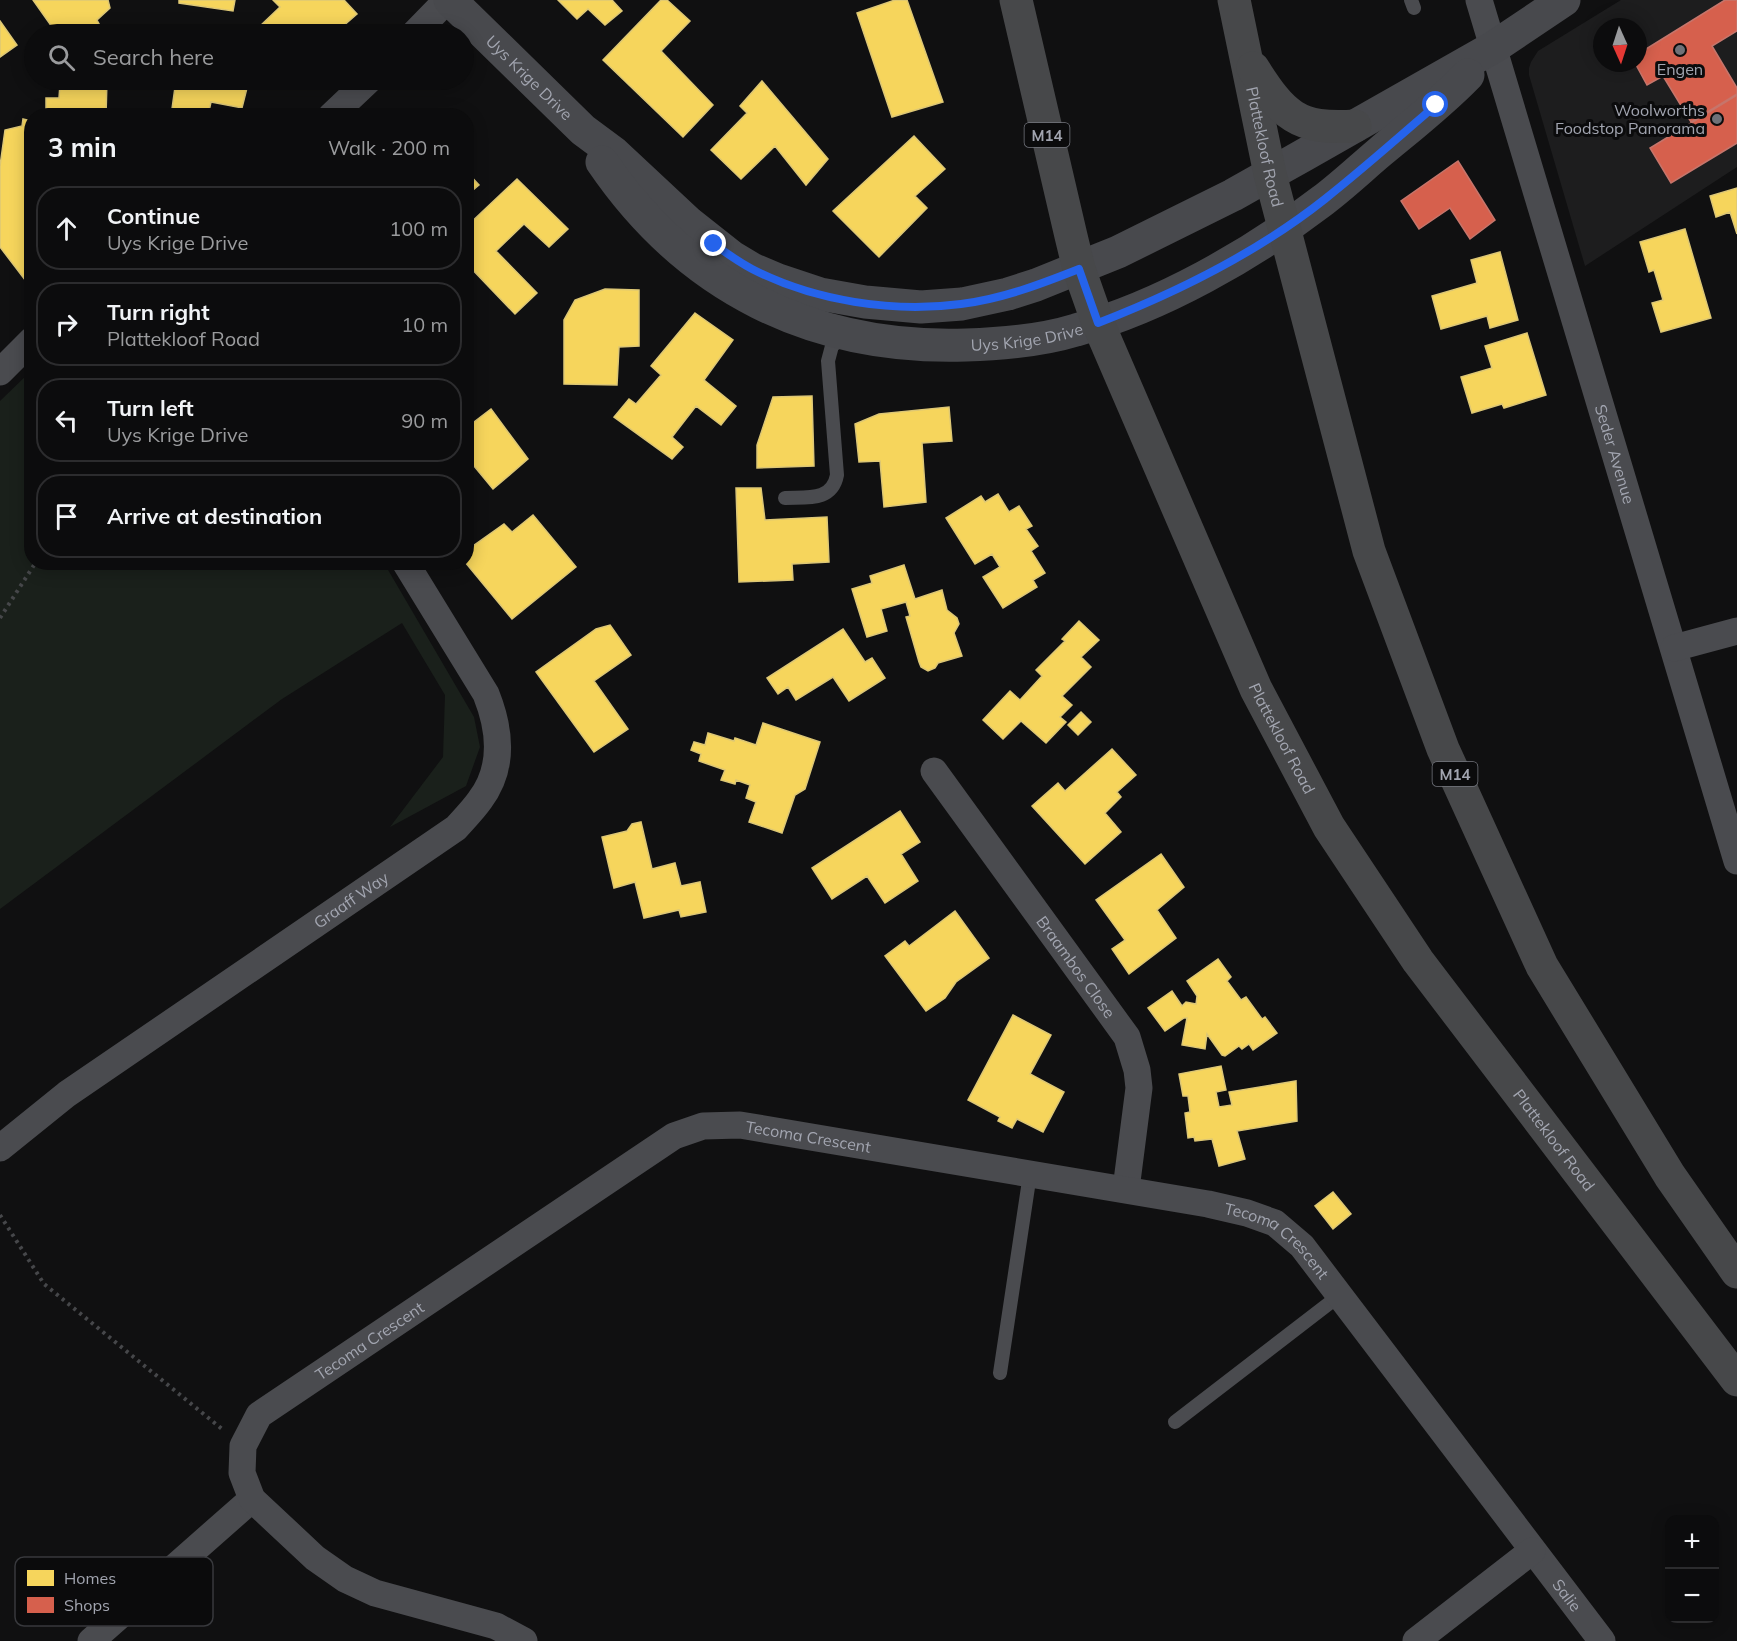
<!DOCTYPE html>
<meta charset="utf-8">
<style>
body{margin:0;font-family:Mulish,sans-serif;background:#151516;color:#f1f3f6}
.controls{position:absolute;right:18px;bottom:18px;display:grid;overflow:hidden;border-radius:12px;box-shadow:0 3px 15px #0003}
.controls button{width:54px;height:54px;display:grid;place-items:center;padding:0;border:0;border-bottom:2px solid #2c2c2e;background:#0c0c0d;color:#f1f3f6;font:30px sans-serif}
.compass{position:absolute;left:1593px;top:18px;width:54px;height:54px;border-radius:50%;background:#0c0c0d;box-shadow:0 3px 15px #0003;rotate:177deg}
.stop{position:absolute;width:18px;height:18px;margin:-14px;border:4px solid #2563eb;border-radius:50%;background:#fff}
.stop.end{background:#2563eb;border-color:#fff;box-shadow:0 2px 6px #0008}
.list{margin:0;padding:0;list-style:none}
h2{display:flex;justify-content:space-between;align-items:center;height:78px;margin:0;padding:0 24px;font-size:26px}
h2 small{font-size:20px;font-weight:400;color:#9a9b9d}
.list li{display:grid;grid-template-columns:39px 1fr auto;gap:18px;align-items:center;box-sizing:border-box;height:84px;margin:0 12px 12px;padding:0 12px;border:2px solid #2c2c2e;border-radius:24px}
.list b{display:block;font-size:22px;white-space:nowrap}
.list p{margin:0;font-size:20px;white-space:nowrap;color:#9a9b9d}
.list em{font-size:20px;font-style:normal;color:#9a9b9d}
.icon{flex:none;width:33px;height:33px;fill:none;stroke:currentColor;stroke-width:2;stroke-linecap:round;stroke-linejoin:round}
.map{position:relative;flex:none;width:1737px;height:1641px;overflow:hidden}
.search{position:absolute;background:#0c0c0d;box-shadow:0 3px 15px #0003;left:24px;top:24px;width:450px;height:66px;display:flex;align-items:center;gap:15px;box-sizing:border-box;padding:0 21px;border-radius:33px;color:#9a9b9d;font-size:22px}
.panel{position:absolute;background:#0c0c0d;box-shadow:0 3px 15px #0003;left:24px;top:108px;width:450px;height:462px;border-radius:24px}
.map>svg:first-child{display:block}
.built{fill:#1d1d1e;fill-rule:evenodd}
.green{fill:#1a201b}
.homes{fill:#f6d55c;stroke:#ddc775;stroke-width:1.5}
.shops{fill:#d6604d;stroke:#c6756b;stroke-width:1.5}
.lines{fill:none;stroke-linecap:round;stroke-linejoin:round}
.path{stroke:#46474a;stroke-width:4;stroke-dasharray:3 4.5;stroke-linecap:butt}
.lane{stroke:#4a4b4f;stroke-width:14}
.street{stroke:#4a4b4f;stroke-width:27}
.secondary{stroke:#48494d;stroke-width:33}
.primary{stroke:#47484a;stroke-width:33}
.route{stroke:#2563eb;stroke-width:8}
.poi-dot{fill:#6f7178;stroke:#0b0b0c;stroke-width:2}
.labels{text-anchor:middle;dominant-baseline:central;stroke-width:6;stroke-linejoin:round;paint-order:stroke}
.shield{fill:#0b0b0c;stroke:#75777f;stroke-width:1.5}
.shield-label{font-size:15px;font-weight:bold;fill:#a2a5b0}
.poi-label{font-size:16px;fill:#a2a5b0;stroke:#0b0b0c}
.street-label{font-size:16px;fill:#a2a5b0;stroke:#0b0b0c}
.key{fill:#0b0b0c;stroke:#38393d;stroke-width:1.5}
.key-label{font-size:16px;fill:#a2a5b0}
</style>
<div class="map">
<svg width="1737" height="1641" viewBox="0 0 1737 1641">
<rect width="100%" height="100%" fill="#101011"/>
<path class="built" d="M1621 0H1737V167L1585 266 1529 75V68L1531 62 1538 51ZM1602 27H1638V63H1602Z"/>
<path class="green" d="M31 371 32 562 384 563 474 717 480 747 466 786 390 827 443 757 445 695 402 623 282 699 0 909V401Z"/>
<path class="homes" d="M33 0H108L110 8 97 20 104 33 57 34Z
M179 0H235L233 11 179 3Z
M273 0H344L357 14 334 34H307L304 32 301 34H266L259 27 280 7Z
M558 0H612L622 11 605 25 588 9 577 19Z
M661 0H667L690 21 661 51 713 105 683 137 603 60Z
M895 0H907L943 102 892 117 857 13Z
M0 21 17 45 0 57Z
M183 25 211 29 210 34H182Z
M70 80H107L106 116H46V98H59L60 84H70Z
M176 80H249L242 108 211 102 208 116H171Z
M762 81 828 159 806 185 775 146 741 179 711 150 747 113 740 106Z
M23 119 32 121V224L25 234 32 266V289L0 247V166L5 130 22 126Z
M914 136 945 169 915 196 927 208 879 257 833 211Z
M466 171 479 185 466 196Z
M517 179 568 229 549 247 524 224 496 251 537 293 515 314 466 263V227Z
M1737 188V234L1730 212 1716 217 1710 196Z
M1685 229 1711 318 1661 332 1652 303 1663 300 1654 270 1649 272 1640 242Z
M1500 252 1518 320 1490 328 1487 316 1441 329 1432 296 1477 283 1471 260Z
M605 289 639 290V346L619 347 617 385 564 384V320L575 300Z
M695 313 733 340 704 380 736 406 721 425 696 406 672 437 683 447 672 459 614 417 629 399 636 404 661 375 651 366Z
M1527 333 1546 395 1504 408 1502 404 1472 413 1461 377 1492 368 1485 346Z
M812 396 814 466 757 468V445L773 397Z
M949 407 952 441 922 443 926 502 884 507 880 461 859 462 855 424 879 414Z
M491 409 528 459 493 489 474 466 466 467V428Z
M736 488H761L765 520 827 517 829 562 792 564 793 580 739 582Z
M998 494 1009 512 1019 506 1032 526 1026 529 1038 546 1031 551 1045 573 1033 580 1037 587 1003 608 983 577 1000 567 992 554 975 564 946 518 981 496 985 502Z
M533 515 576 567 512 619 465 562H466V551L504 524 512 532Z
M904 565 915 599 942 590 947 610 957 618 959 624 954 633 962 656 938 663 935 668 928 671 921 667 919 662 906 617 910 616 906 602 881 609 887 631 867 637 852 589 872 583 870 576Z
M1079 621 1099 640 1081 657 1091 667 1062 696 1072 705 1060 717 1066 722 1046 743 1021 721 1003 739 983 720 1010 691 1020 700 1042 676 1036 670 1065 641 1062 639Z
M610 625 631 655 594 681 628 729 594 752 536 672 596 629Z
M843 629 865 662 872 658 885 678 849 701 833 677 796 700 788 687 778 694 767 678Z
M1081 712 1091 722 1078 735 1068 725Z
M763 723 820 742 805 789 795 795 782 833 749 822 756 802 746 798 750 785 736 780 735 784 721 780 725 770 699 761 701 754 691 750 694 742 705 745 708 733 734 741 735 738 756 745Z
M1112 749 1136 775 1117 792 1121 797 1105 813 1121 832 1085 864 1032 806 1058 783 1065 791Z
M900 811 920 842 901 854 918 881 885 903 867 876 832 899 812 868Z
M641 822 652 869 675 863 681 886 700 882 706 912 681 917 679 910 644 918 635 882 614 888 602 837 627 831 632 824Z
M1161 854 1184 887 1157 910 1176 938 1129 974 1112 949 1125 940 1096 900Z
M955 911 989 958 956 982 945 998 926 1011 885 956 905 941 909 946Z
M1218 959 1231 977 1227 981 1241 1000 1246 997 1262 1019 1265 1017 1277 1033 1253 1050 1249 1044 1242 1049 1239 1046 1225 1056 1222 1055 1207 1034 1205 1049 1182 1045 1187 1018H1184L1165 1031 1148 1008 1172 991 1182 1006 1186 1002 1196 1004 1197 996 1187 981Z
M1013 1015 1051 1035 1030 1074 1064 1092 1043 1132 1017 1119 1012 1128 998 1121 1000 1117 968 1100Z
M1221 1066 1226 1090 1216 1092 1219 1107 1232 1105 1229 1092 1296 1081 1297 1121 1237 1131 1245 1159 1219 1166 1212 1139 1195 1141 1194 1137 1188 1138 1185 1113 1190 1112 1188 1096H1183L1179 1074Z
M1333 1192 1351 1214 1333 1229 1315 1206Z"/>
<path class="shops" d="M1725 0H1737V31L1712 46 1737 88V94L1691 122 1663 76 1647 85 1635 63H1638V54Z
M1737 95V143L1671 183 1650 148Z
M1458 161 1495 220 1470 239 1450 208 1419 229 1401 201Z"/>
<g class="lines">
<path class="path" d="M0 618 36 562
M0 1215 44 1284 222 1429"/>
<path class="lane" d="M1411 0 1414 8
M785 498C806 497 832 502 837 475L828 361 832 346 846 335
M1000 1373 1030 1174
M1175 1422 1340 1295"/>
<g class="street">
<path id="s1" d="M1479 0 1737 861"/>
<path d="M414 34 447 0"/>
<path d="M331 116 369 80"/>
<path d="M0 372 32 340"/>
<path d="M1674 648 1737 631"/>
<path id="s2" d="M934 771 1127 1037 1137 1070 1139 1088 1126 1189"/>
<path id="s3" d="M0 1148 67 1094 456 828C464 819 473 810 480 800 505 767 500 729 486 694L405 562"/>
<path d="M91 1641 252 1499"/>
<path id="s4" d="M524 1641 496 1626 375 1593 345 1579 315 1558 252 1499 242 1473 243 1446 259 1415 674 1136 703 1126 740 1125 1208 1204 1247 1213 1275 1223 1302 1246 1602 1641"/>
<path d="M1416 1641 1532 1551"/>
</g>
<g class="secondary">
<path id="s5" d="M450 0 583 130 614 153 689 223 732 257 752 269 778 280 820 294 865 302 921 307 962 304 1008 294 1036 285 1118 252 1233 195 1304 155 1494 47 1564 0"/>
<path id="s6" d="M602 162C688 288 813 350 966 345 1003 344 1040 341 1076 330 1162 306 1251 255 1322 201 1342 186 1361 168 1380 152 1410 127 1441 103 1468 75"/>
</g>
<g class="primary">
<path id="s7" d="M1016 0 1071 236 1079 269 1098 323 1256 689 1329 827 1418 961 1737 1380"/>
<path id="s8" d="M1234 0 1270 174 1369 551 1443 749 1542 966 1670 1176 1737 1272"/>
<path d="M1253 68C1283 115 1297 130 1355 126"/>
</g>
</g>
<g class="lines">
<path class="route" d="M714 244C726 253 739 262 752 269 814 301 893 313 961 304 1002 299 1041 284 1079 269L1098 323C1178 292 1257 253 1325 199 1363 169 1399 137 1436 105"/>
</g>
<g class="poi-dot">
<circle cx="1680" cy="50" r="6"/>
<circle cx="1717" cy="119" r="6"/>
</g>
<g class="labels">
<g class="shield">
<rect x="1024.5" y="123" width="45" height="24" rx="4.5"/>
<rect x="1432.5" y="762" width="45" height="24" rx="4.5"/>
</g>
<g class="shield-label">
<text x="1047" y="135">M14</text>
<text x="1455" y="774">M14</text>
</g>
<g class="poi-label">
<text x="1680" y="69">Engen</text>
<text x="1705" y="110" text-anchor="end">Woolworths<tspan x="1705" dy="18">Foodstop Panorama</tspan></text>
</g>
<g class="street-label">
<text stroke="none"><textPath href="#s5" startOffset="111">Uys Krige Drive</textPath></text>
<text stroke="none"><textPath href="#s8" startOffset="150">Plattekloof Road</textPath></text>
<text stroke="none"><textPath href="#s6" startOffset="488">Uys Krige Drive</textPath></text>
<text stroke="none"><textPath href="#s1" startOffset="474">Seder Avenue</textPath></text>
<text stroke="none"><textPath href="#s7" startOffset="788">Plattekloof Road</textPath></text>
<text stroke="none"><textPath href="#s3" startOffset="430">Graaff Way</textPath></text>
<text stroke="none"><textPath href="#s2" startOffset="242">Braambos Close</textPath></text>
<text stroke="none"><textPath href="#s4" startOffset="1040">Tecoma Crescent</textPath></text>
<text stroke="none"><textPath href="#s7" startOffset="1274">Plattekloof Road</textPath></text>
<text stroke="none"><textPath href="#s4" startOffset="1526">Tecoma Crescent</textPath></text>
<text stroke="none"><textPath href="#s4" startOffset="536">Tecoma Crescent</textPath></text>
<text stroke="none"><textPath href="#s4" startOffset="1989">Salie</textPath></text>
</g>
</g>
<rect x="15" y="1557" width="198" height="69" rx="9" class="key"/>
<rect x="27" y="1570" width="27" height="16" fill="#f6d55c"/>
<rect x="27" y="1597" width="27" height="16" fill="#d6604d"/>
<g class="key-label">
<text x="64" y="1584">Homes</text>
<text x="64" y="1611">Shops</text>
</g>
</svg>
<div class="controls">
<button>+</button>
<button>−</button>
</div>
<svg class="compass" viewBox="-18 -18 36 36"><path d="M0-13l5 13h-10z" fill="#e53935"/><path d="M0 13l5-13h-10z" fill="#9a9b9d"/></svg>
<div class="stop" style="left:1436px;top:105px"></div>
<div class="stop end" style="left:714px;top:244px"></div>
<div class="search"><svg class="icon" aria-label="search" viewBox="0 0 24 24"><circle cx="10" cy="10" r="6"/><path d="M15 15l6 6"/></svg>Search here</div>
<section class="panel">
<h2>3 min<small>Walk · 200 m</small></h2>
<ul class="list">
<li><svg class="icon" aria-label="ahead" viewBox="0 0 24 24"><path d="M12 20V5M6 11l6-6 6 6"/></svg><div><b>Continue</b><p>Uys Krige Drive</p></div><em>100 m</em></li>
<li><svg class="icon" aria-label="right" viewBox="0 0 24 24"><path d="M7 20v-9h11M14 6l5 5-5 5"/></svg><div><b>Turn right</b><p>Plattekloof Road</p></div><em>10 m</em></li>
<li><svg class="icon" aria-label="left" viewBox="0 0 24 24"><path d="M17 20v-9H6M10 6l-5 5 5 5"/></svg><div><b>Turn left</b><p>Uys Krige Drive</p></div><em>90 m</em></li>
<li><svg class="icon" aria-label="arrive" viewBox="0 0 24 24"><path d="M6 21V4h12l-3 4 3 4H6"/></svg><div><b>Arrive at destination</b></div></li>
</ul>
</section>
</div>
